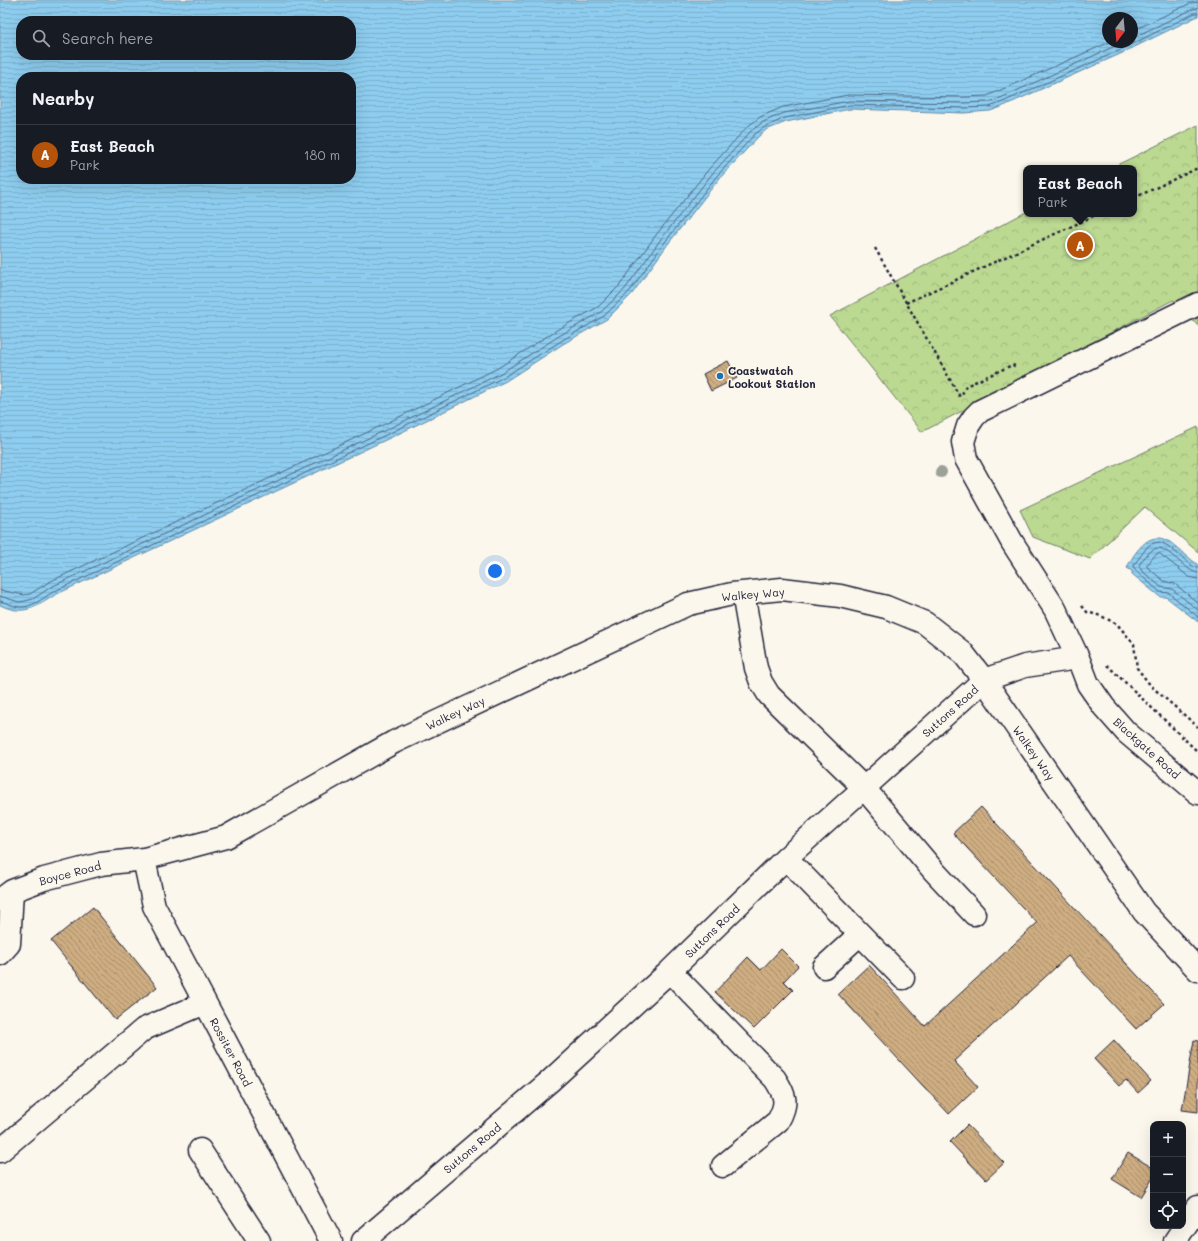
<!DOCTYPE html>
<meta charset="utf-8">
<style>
body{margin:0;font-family:Mali,sans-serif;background:#20242c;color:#f1f3f6}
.controls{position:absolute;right:12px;bottom:12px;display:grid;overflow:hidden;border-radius:8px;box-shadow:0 4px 16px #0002}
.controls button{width:36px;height:36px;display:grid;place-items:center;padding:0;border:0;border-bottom:1px solid #363941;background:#171b24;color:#f1f3f6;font:20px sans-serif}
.compass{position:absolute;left:1102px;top:12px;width:36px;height:36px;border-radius:50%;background:#171b24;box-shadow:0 4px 16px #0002;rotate:196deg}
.you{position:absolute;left:495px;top:571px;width:14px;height:14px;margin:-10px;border:3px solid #fff;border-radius:50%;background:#1a73e8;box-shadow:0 0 0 6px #1a73e833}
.badge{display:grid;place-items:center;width:26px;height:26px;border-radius:50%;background:#b45309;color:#fff;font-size:13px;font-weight:700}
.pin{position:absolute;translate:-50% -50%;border:2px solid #fff;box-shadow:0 1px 4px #0006}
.popup{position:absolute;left:1023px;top:165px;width:114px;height:52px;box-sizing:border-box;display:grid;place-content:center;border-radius:8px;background:#171b24;filter:drop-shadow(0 1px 3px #0005);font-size:13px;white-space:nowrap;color:#9ea1a6}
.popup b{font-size:15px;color:#f1f3f6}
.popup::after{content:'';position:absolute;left:50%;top:100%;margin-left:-8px;border:8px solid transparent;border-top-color:#171b24}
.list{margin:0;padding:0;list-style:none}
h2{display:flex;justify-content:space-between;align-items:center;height:52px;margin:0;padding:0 16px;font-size:17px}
h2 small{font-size:13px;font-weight:400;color:#9ea1a6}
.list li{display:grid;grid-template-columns:26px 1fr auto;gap:12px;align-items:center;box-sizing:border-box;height:60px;padding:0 16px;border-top:1px solid #363941}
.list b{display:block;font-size:15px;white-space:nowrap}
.list p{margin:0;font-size:13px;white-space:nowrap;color:#9ea1a6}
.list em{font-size:13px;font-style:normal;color:#9ea1a6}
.icon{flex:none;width:22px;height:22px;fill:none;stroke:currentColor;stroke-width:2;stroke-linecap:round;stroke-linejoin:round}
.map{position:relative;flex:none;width:1198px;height:1241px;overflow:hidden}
.search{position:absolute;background:#171b24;box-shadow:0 4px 16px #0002;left:16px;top:16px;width:340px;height:44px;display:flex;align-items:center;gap:10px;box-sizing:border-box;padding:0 14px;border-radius:16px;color:#9ea1a6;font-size:15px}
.panel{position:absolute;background:#171b24;box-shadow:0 4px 16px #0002;left:16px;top:72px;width:340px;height:112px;border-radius:16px}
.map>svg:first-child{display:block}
.forest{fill:url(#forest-crowns);stroke:#6e7e66}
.water{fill:url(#water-rules);stroke:#6389a7;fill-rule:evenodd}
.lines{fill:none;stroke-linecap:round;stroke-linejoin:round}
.shore{stroke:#4d6683;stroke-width:1}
.building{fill:url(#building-back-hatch);stroke:#22223b}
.minor-casing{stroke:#22223b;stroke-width:25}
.path{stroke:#22223b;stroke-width:2.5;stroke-dasharray:3 3;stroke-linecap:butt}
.minor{stroke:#fbf7ec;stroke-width:22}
.tree{fill:#9da099}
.poi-dot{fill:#1f6fb2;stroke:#fbf7ec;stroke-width:1.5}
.labels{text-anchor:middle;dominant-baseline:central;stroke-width:3.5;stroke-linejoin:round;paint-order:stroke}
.poi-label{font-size:11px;font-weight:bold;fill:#22223b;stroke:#fbf7ec;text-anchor:start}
.street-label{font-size:11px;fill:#22223b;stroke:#fbf7ec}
</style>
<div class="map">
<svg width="1198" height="1241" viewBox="0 0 1198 1241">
<defs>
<pattern id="forest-crowns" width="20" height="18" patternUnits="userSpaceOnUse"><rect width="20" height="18" fill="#bbd991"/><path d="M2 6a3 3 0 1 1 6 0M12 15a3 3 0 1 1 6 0" fill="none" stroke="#a0ba7e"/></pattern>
<pattern id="water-rules" width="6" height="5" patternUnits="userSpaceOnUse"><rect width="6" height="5" fill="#8ecdef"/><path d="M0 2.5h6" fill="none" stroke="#7ab0ce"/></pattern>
<pattern id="building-back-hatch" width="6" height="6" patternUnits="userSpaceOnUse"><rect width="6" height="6" fill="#cead81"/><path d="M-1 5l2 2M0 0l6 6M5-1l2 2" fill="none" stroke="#a78c6b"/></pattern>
</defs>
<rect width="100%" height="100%" fill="#fbf7ec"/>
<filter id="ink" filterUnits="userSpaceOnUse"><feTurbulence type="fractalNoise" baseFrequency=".025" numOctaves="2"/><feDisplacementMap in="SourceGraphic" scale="8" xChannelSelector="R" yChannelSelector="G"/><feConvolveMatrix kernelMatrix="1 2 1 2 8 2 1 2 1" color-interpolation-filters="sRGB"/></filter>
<g filter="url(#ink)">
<path class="forest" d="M1198 125V326L1173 300 922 432 830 316 1026 212V214H1134V168H1111Z
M1198 427V552L1145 507 1090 559 1033 537 1020 510Z"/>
<path class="water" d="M0 0H1198V16L1118 55 999 108 990 111 964 113 850 109 786 122 766 130 758 137 719 179 668 244 632 294 607 319 563 344 506 381 394 436 55 595C35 608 23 616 0 605ZM1108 18H1132V42H1108ZM21 21H351V55H21ZM21 77H351V179H21Z
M1161 538 1170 542 1198 565V622L1166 597H1160L1132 574V571L1127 568C1131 558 1140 545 1149 540 1153 538 1157 538 1161 538Z"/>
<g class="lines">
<path class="shore" d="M1132 31 1191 3 1198 2
M1132 38 1193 9 1198 8
M1198 568 1194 567 1168 546 1160 542 1154 543 1148 546 1133 566 1137 572 1160 592 1169 593 1198 617
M1198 573C1192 572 1189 569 1185 566 1163 549 1158 537 1139 565L1141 570 1161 587 1172 589 1198 610
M1198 579 1189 577 1159 553 1155 555 1147 565V567L1164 581 1175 584 1198 603
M0 590 24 595 30 594 49 582 387 423 498 368 555 331 598 307 620 285 656 235 708 170 747 127 760 117 783 107 848 95 964 97 987 96 1110 42
M0 596 19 602 25 601 33 599 51 587 390 428 501 373 559 336 601 312 625 289 661 239 712 174 751 131 763 122 784 113 849 101 964 103 988 102 996 100 1124 42
M0 601C6 602 12 606 19 607 32 608 43 598 53 592L392 432 504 377 561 341 604 316 629 292 665 242 716 177 755 134 765 127 785 118 850 105 964 108 989 107 998 104 1116 52 1195 13H1198"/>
</g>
<path class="building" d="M728 361 737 378 711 391 703 374Z
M981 807 1164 1004 1136 1029 1068 956 954 1061 978 1087 949 1114 838 994 869 965 925 1026 1037 923 953 833Z
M93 907 157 987 115 1020 51 941Z
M781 949 798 966 784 981 793 990 754 1029 715 992 748 957 761 970Z
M1114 1040 1151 1081 1138 1093 1126 1080 1119 1086 1094 1059Z
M1194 1040 1198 1041V1112L1182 1110Z
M967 1125 1004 1163 986 1180 950 1142Z
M1128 1153 1153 1168V1178L1141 1197 1112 1179Z"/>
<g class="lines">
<g class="minor-casing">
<path id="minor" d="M1198 304 980 411 974 417 968 426 963 442 966 459 1012 542 1055 609 1078 658 1088 684 1104 707 1126 732 1198 793
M743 593 756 668 761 682 769 695 864 788 933 870 974 914
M786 858 903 978
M144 859 154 906 331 1241
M0 900 12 891 44 879 101 864 144 859 226 837 394 742 688 604 732 594 782 589 840 596 886 607 925 623 962 652 984 680 1144 912 1198 970
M0 954 9 944 12 891
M824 967 860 934
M670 971 775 1079C786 1096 788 1103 778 1121L723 1166
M200 1150 259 1241
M0 1151 144 1029 205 1003
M363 1241 550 1081 670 971 786 858 984 680 1025 666 1078 658
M1175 1241 1198 1207"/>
</g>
<path class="path" d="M1134 198 1198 168
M875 248 960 397
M906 303 1098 214
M962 394 966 386 1012 365 1015 366
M1082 606 1087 612 1101 616 1117 624 1134 644 1137 668 1151 686 1198 727
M1107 665 1198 752"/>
<use href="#minor" class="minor"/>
</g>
<circle class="tree" cx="941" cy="472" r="6"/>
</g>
<circle class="poi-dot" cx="720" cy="376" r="4"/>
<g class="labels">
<g class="poi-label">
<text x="728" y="370">Coastwatch<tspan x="728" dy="13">Lookout Station</tspan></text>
</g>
<g class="street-label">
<text transform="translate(753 594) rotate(-5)">Walkey Way</text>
<text transform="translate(950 711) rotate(-42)">Suttons Road</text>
<text transform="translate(455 713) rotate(-25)">Walkey Way</text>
<text transform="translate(1147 748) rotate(42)">Blackgate Road</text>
<text transform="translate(1034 753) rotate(55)">Walkey Way</text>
<text transform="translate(70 873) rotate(-15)">Boyce Road</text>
<text transform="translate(712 931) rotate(-44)">Suttons Road</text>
<text transform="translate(231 1052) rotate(62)">Rossiter Road</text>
<text transform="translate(472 1148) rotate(-40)">Suttons Road</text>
</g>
</g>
</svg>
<div class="controls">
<button>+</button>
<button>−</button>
<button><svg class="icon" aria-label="locate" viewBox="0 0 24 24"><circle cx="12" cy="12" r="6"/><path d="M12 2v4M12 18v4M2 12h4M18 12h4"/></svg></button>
</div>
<svg class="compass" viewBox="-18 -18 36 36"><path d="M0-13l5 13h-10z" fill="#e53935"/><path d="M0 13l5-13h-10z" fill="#9ea1a6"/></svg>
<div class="you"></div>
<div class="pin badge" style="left:1080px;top:245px">A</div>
<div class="popup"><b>East Beach</b>Park</div>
<div class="search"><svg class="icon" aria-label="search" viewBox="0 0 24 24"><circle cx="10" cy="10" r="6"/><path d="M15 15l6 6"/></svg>Search here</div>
<section class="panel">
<h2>Nearby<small></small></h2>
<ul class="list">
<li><span class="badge">A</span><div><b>East Beach</b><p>Park</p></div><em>180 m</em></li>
</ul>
</section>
</div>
